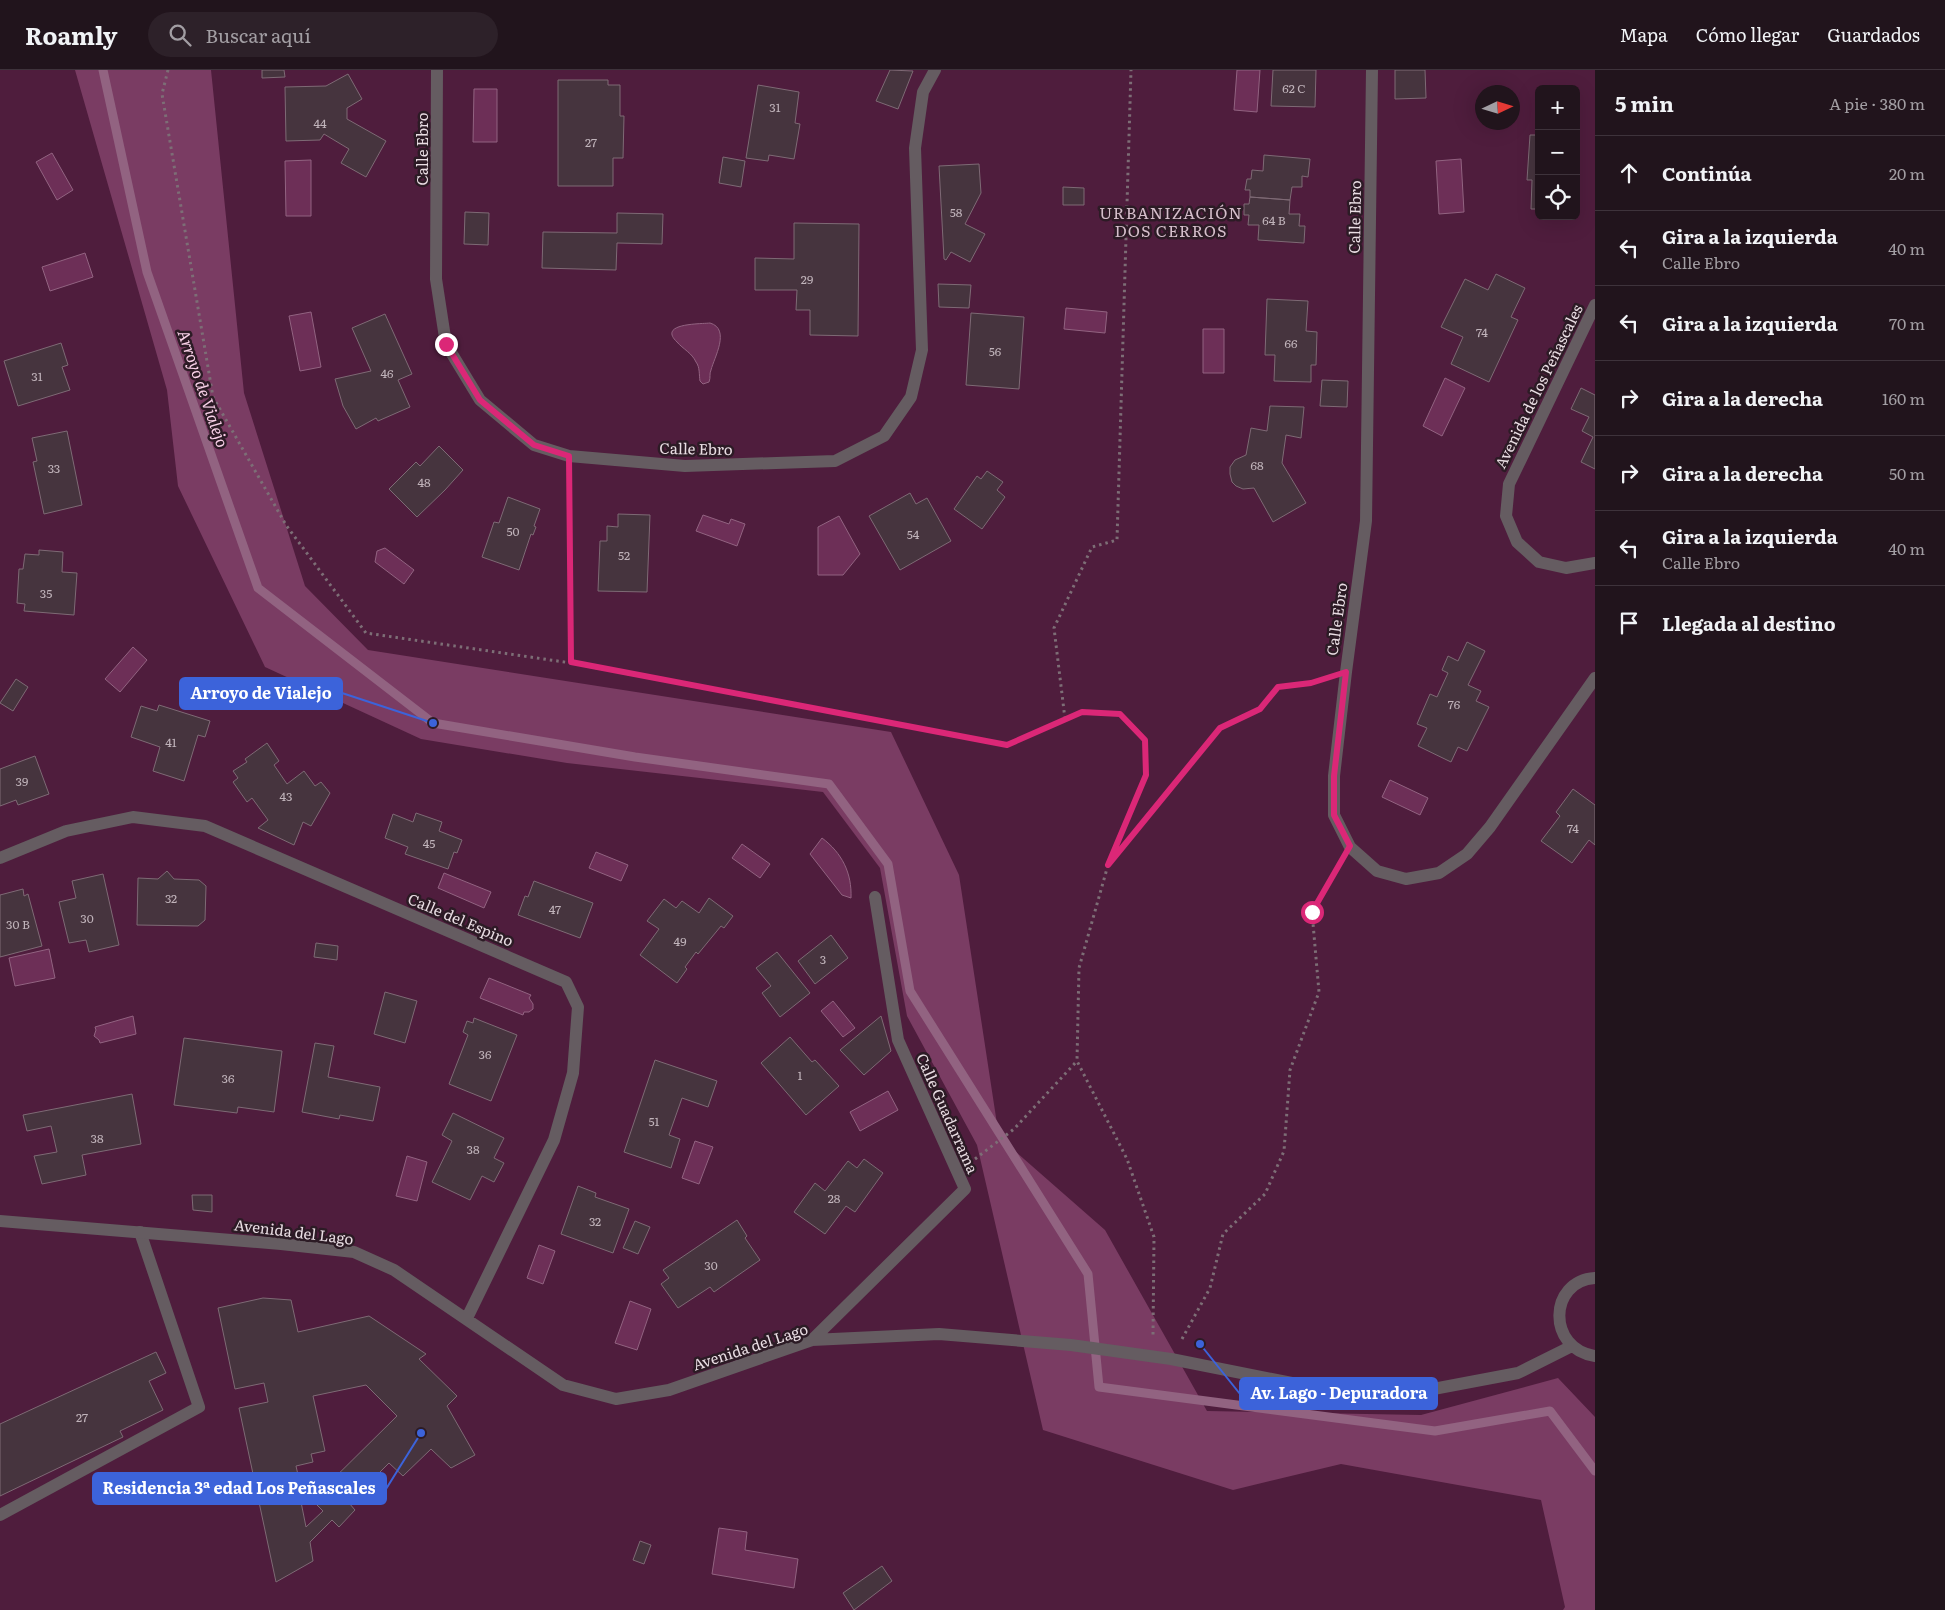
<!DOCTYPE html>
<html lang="es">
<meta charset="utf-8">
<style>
body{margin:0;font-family:Literata,serif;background:#2d2129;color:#f1f3f6}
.controls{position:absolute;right:15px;top:15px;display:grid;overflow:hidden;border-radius:8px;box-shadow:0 5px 20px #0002}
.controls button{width:45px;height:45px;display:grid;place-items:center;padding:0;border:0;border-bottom:1px solid #3e333b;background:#21141c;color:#f1f3f6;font:25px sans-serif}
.compass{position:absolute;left:1475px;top:15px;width:45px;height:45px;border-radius:50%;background:#21141c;box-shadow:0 5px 20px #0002;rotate:86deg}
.stop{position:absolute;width:15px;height:15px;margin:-11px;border:4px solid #db2777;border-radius:50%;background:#fff}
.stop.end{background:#db2777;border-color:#fff;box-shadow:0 1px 5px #0008}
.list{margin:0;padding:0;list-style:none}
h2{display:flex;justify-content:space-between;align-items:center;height:65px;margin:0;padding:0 20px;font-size:21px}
h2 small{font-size:16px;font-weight:400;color:#a29ea3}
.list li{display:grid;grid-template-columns:32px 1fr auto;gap:15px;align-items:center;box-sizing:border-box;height:75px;padding:0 20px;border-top:1px solid #3e333b}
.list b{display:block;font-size:19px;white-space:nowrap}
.list p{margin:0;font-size:16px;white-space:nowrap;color:#a29ea3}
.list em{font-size:16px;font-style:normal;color:#a29ea3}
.icon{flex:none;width:28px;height:28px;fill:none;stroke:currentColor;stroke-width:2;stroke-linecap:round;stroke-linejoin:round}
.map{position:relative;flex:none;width:1595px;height:1540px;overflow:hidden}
header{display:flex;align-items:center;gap:30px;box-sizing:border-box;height:70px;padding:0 25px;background:#21141c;border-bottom:1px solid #3e333b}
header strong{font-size:24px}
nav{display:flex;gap:28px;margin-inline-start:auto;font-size:18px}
.search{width:350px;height:45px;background:#2d2129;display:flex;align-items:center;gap:12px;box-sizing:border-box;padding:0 18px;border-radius:28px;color:#a29ea3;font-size:19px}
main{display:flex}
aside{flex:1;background:#21141c}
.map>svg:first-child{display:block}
.green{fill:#4f1d3d;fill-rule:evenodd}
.forest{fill:#7a3c63}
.water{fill:#6d2f57;stroke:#926381}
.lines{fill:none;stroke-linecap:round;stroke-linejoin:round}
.stream{stroke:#926381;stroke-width:9}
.building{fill:#46343e;stroke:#7e6a75;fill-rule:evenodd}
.path{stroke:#7d6e76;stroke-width:3;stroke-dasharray:2.5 4;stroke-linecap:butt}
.lane{stroke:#655c61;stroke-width:12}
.street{stroke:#655c61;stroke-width:12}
.route{stroke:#db2777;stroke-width:6}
.labels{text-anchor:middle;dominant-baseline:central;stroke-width:5;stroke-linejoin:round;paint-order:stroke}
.number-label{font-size:12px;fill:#c0b3ba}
.street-label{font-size:15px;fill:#e9dde3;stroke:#2c1b25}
.neighbourhood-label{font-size:16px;letter-spacing:1px;fill:#d5becb;stroke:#2c1b25}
.water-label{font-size:16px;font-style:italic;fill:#f9d1e8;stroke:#2c1b25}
.leader{fill:none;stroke:#3c63da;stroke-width:2}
.callout-dot{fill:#3c63da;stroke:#2c1b25;stroke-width:2}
.callout{fill:#3c63da;stroke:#3c63da;stroke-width:2}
.callout-label{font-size:16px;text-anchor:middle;font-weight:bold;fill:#fff}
</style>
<header>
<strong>Roamly</strong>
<div class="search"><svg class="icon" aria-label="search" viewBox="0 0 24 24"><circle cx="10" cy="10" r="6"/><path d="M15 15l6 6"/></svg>Buscar aquí</div>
<nav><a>Mapa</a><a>Cómo llegar</a><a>Guardados</a></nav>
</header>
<main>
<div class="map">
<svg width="1595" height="1540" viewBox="0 0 1595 1540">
<rect width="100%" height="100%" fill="#2c1b25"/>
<path class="green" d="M0 0H1595V1540H0ZM1539 19H1576V146H1539ZM1482 22H1512V52H1482Z"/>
<path class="forest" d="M75 0H211L244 323 305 516 368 580 891 662 959 805 999 1067 1105 1160 1207 1341 1421 1345 1558 1308 1595 1347V1540H1563L1565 1537 1541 1430 1341 1394 1233 1420 1043 1360 977 1075 907 946 880 798 823 722 567 693 421 669 265 597 178 416 167 320Z"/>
<path class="water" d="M1237 0H1260L1257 42 1234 40Z
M474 19H497V72H473Z
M52 83 73 120 57 130 36 92Z
M1461 89 1464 142 1439 144 1436 91Z
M311 90V146H286L285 91Z
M85 183 93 207 50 221 42 197Z
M1066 238 1107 242 1105 263 1064 259Z
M311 242 321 297 300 301 289 246Z
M710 253C731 259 714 288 711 300 709 304 711 307 709 312L703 314 700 311C699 305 700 297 696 292 692 283 683 279 677 272 657 253 701 254 710 253Z
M1203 259H1224V303H1203Z
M1445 308 1465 318 1442 366 1423 356Z
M703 445 729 454 731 449 745 454 737 476 696 461Z
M839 446 860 484 843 505H818V457Z
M385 478 414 500 404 514 375 492 377 481Z
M133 577 147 590 120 622 105 609Z
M1390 710 1428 728 1420 745 1382 727Z
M822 768C842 783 852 803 851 828L842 825 810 784Z
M742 774 770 794 760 808 732 788Z
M596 782 628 795 621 811 589 798Z
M444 803 491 822 484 838 438 818Z
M49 879 55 908 15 916 9 888Z
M489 908 531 925 529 928 533 934V939L529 942H524L523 945 480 928Z
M833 931 855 958 843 967 821 941Z
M133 946 136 964 100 973 99 970 94 966 96 960 95 957Z
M888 1021 898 1040 860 1061 850 1042Z
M695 1071 713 1077 699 1114 682 1108Z
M407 1086 427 1092 417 1131 396 1126Z
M539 1175 555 1181 543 1214 527 1208Z
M630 1231 651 1239 637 1280 615 1273Z
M719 1458 747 1462 745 1480 798 1489 794 1518 712 1504Z"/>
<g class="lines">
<path class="stream" d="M103 0 147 202 258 518 433 653 635 687 829 714 888 794 910 921 1088 1204 1099 1317 1435 1361 1550 1341 1595 1401"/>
</g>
<path class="building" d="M262 0H284L285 7 262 8Z
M890 0 913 1 898 39 876 31Z
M1273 0H1316L1315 37 1271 36Z
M1395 0H1425L1426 28 1395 29Z
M348 4 362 29 347 38V49L386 71 366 107 341 93 349 79 324 64 320 70 286 71 285 17 326 16Z
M558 10H608V15H620V46H624L623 88H613V116H558Z
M758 15 799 22 795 53 800 54 794 89 769 85 768 91 746 88Z
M1530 65H1539V139H1531L1532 110H1527Z
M1264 85 1310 89 1308 107 1302 106V117H1292L1290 130 1250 127V120H1245L1247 109H1251L1252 100 1263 101Z
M723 87 745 91 741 117 719 113Z
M979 94 981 123 965 154 985 164 970 192 951 182 946 190 944 189 939 96Z
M1063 117 1084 118V135H1063Z
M1250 127 1290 130 1289 144H1300L1299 156H1305L1304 173 1258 170 1259 155H1248L1249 145H1244V134H1249Z
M465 142 489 143 488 175 464 174Z
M617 143 663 144 662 174 617 173 616 200 542 198 543 162 617 163Z
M794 153 859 154 858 266 810 265V240H796L797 220H755V188L794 189Z
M1496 204 1525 218 1511 247 1518 250 1489 312 1451 294 1463 267 1441 257 1465 209 1488 220Z
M938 214 971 215 969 238 939 237Z
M1267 229 1308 231 1306 261 1317 262 1316 295H1311V312L1274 311 1275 285H1265Z
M971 243 1024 247 1019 319 966 315Z
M385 244 412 304 398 310 410 337 378 351 376 348 356 359 343 336 335 309 371 301 352 258Z
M61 273 68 295 62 297 70 320 18 336 4 291Z
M1322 310 1348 311 1347 337 1320 336Z
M1581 318 1595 325V399L1581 392 1593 367 1582 361 1589 347 1571 339Z
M1270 336 1304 337 1301 368 1286 365 1282 393 1306 433 1273 452 1254 418 1243 419 1236 416 1232 412 1230 404V397L1235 390 1246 385 1251 358 1267 361Z
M67 361 82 435 44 444 33 392 37 391 32 368Z
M439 376 463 400 445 420 417 447 389 419 416 392 420 396Z
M987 401 1003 412 997 420 1005 427 982 459 954 439 977 406 981 409Z
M910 423 916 434 927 428 951 471 900 500 869 446Z
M508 427 540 439 534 456 536 457 533 465 531 464 519 500 482 487 494 452 499 453Z
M618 444 650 445 647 522 598 521 600 471H607V456L618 457Z
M39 480 63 482 62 502 77 503 74 545 24 541 25 534 17 533 19 499H23L25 484 39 485Z
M1467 572 1485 581 1468 615 1481 621 1476 631 1489 637 1467 681 1458 677 1451 692 1418 676 1427 658 1417 654 1430 624 1437 627 1448 603 1442 600 1448 586 1458 591Z
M16 609 28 617 13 641 0 633Z
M159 635 210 651 205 667 198 665 184 711 153 701 160 677 131 667 141 636 157 641Z
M267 673 279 691 274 695 287 714 304 701 315 716 321 712 330 723 311 756 303 752 294 775 258 758 268 750 252 728 247 732 233 712 238 708 233 701 247 692 245 689Z
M35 686 49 724 18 735 16 730 0 736V699Z
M1573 719 1595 735V775L1589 770 1572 793 1541 771 1560 746 1556 742Z
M416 743 442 752 439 761 462 770 457 783 454 782 448 799 405 784 408 777 385 768 393 744 413 752Z
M167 801 174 809 199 810 206 816 205 850 198 856 137 855 138 808 158 809Z
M103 804 119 875 89 882 86 870 69 873 59 832 76 828 72 811Z
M534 811 593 833 580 868 518 845 525 826 528 827Z
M23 819 24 826 28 824 42 876 0 887V825Z
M709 828 733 846 724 858 721 856 698 884 696 882 685 897 687 899 677 913 640 885 659 859 647 851 664 829 676 838 682 831 699 843Z
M831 865 848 888 815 914 798 891Z
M316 873 338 876 337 890 314 887Z
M777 882 810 923 780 947 762 923 771 916 756 898Z
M385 922 417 931 405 973 374 964Z
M881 946 891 981 864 1005 840 980Z
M474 948 517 965 491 1031 449 1014 468 965 463 962 467 951 473 953Z
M790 967 812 992 815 990 839 1016 806 1045 761 993Z
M184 968 282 981 274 1042 238 1037 237 1043 174 1035Z
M315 973 334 976 328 1007 380 1017 373 1051 340 1045 339 1049 302 1042Z
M655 990 717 1011 708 1037 682 1028 669 1065 680 1069 671 1098 624 1082Z
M132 1024 141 1074 82 1085 86 1105 42 1114 34 1086 57 1082 51 1056 27 1061 23 1045Z
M453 1043 504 1068 494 1088 504 1093 494 1112 482 1106 470 1130 432 1112 452 1071 442 1065Z
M864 1089 883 1103 855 1142 846 1136 825 1164 794 1142 815 1113 825 1121 848 1091 857 1098Z
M578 1116 596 1123 595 1127 629 1139 613 1183 561 1164Z
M192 1125H212V1142L193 1140Z
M737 1150 747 1166 745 1168 760 1190 714 1222 710 1217 678 1238 661 1214 669 1208 663 1200Z
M635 1151 650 1157 638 1184 623 1178Z
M263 1228 291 1230 298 1262 369 1246 426 1284 419 1289 457 1326 447 1336 475 1385 451 1398 431 1379 403 1406 389 1393 349 1433 355 1440 339 1457 332 1450 310 1472 313 1491 276 1512 239 1338 268 1332 264 1313 235 1319 218 1238ZM366 1315 397 1346 312 1430 323 1441 306 1457 299 1422 301 1418 296 1396 313 1392 311 1384 325 1381 313 1326Z
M156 1282 166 1303 149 1311 163 1340 120 1361 123 1367 0 1426V1354Z
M640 1471 651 1475 644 1494 633 1490Z
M882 1496 892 1511 854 1540 843 1523Z"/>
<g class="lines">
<path class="path" d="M168 0 162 24 213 327 286 455 366 563 571 593 1007 675 1082 642 1120 644 1145 670 1146 705 1108 795 1079 898 1077 991 1127 1089 1154 1167 1153 1265
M569 407 571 593
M1065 649 1054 558 1092 477 1117 470 1131 0
M1111 791 1220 658 1261 639 1278 617 1311 613 1324 609
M975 1089 1014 1059 1077 991
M1182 1269 1210 1218 1223 1164 1265 1124 1284 1081 1290 1000 1319 922 1312 842 1339 796"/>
<path class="lane" d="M0 1445 199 1337 140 1162"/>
<path class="street" d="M437 0 436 209 446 274 480 330 534 375 569 386 685 396 835 391 884 366 911 327 922 280 915 78 923 22 935 0
M1372 0 1366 451 1346 602 1334 706V745L1350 777 1377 801 1406 809 1439 803 1467 784 1490 757 1595 608
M1595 235 1509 414 1506 446 1517 472 1539 492 1566 498 1595 493
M0 788 66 761 133 747 205 756 566 912 578 937 573 1003 554 1070 467 1248
M0 1151 281 1174 354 1182 394 1200 563 1315 616 1329 669 1320 812 1270 939 1264 1071 1275 1171 1289 1312 1317 1370 1322 1428 1320 1518 1303 1572 1276
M1595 1208C1548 1211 1547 1279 1595 1286
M812 1270 965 1119 898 970 875 827"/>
</g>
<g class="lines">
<path class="route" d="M446 274 480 330 534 375 569 386 571 592 1007 675 1082 642 1120 644 1145 670 1146 705 1108 795 1220 658 1260 639 1278 617 1311 613 1346 602 1334 706V745L1350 776 1312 842"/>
</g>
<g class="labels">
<g class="number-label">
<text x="1294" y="18">62 C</text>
<text x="775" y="37">31</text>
<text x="320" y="53">44</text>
<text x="591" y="72">27</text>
<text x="956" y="142">58</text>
<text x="1274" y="150">64 B</text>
<text x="807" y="209">29</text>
<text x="1482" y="262">74</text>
<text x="1291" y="273">66</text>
<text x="995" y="281">56</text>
<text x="387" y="303">46</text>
<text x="37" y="306">31</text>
<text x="1257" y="395">68</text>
<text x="54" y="398">33</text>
<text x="424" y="412">48</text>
<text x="513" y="461">50</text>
<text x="913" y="464">54</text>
<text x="624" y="485">52</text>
<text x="46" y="523">35</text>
<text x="1454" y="634">76</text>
<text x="171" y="672">41</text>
<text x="22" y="711">39</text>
<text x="286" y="726">43</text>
<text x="1573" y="758">74</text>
<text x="429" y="773">45</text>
<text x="171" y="828">32</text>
<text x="555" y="839">47</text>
<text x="87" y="848">30</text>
<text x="18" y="854">30 B</text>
<text x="680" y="871">49</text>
<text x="823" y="889">3</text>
<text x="485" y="984">36</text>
<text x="800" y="1005">1</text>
<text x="228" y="1008">36</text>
<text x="654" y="1051">51</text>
<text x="97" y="1068">38</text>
<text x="473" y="1079">38</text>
<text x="834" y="1128">28</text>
<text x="595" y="1151">32</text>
<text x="711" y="1195">30</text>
<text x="82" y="1347">27</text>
</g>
<g class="street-label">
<text transform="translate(421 79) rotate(-90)">Calle Ebro</text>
<text transform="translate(1354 147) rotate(-89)">Calle Ebro</text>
<text transform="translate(1538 316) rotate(-64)">Avenida de los Peñascales</text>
<text transform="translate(696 378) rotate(1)">Calle Ebro</text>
<text transform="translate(1336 549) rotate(-82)">Calle Ebro</text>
<text transform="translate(461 849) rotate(23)">Calle del Espino</text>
<text transform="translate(948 1043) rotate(66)">Calle Guadarrama</text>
<text transform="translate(294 1161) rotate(7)">Avenida del Lago</text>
<text transform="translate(750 1276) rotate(-18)">Avenida del Lago</text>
</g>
<g class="neighbourhood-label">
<text x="1171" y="142">URBANIZACIÓN<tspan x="1171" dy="18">DOS CERROS</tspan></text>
</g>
<g class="water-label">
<text transform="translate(204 318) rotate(71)">Arroyo de Vialejo</text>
</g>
</g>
<path class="leader" d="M433 653L342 623M1200 1274L1240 1324M421 1363L386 1419"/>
<g class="callout-dot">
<circle cx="433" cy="653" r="5"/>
<circle cx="1200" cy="1274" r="5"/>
<circle cx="421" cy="1363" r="5"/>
</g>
<g class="callout">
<rect x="180" y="608" width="162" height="31" rx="5"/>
<rect x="1240" y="1308" width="197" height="31" rx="5"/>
<rect x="93" y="1403" width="293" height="31" rx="5"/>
</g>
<g class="callout-label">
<text x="261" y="629">Arroyo de Vialejo</text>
<text x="1339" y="1329">Av. Lago - Depuradora</text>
<text x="239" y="1424">Residencia 3ª edad Los Peñascales</text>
</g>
</svg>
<div class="controls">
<button>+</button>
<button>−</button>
<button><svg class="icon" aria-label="locate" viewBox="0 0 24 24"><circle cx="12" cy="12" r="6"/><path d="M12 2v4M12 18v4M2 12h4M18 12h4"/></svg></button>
</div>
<svg class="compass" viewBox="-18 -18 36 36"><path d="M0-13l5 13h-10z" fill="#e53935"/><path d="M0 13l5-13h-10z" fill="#a29ea3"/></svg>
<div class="stop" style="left:1312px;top:842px"></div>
<div class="stop end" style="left:446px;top:274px"></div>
</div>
<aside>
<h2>5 min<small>A pie · 380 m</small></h2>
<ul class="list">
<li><svg class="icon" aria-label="ahead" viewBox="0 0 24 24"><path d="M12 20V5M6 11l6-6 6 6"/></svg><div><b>Continúa</b></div><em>20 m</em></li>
<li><svg class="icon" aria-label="left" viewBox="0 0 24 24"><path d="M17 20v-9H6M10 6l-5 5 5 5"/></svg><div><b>Gira a la izquierda</b><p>Calle Ebro</p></div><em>40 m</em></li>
<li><svg class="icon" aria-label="left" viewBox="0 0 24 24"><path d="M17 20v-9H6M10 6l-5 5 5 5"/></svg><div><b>Gira a la izquierda</b></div><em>70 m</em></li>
<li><svg class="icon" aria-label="right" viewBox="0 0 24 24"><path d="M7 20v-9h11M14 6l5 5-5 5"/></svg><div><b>Gira a la derecha</b></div><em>160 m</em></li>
<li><svg class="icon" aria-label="right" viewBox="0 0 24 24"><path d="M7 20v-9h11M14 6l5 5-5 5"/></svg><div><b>Gira a la derecha</b></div><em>50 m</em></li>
<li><svg class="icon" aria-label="left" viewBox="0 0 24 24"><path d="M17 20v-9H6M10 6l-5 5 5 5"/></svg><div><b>Gira a la izquierda</b><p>Calle Ebro</p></div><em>40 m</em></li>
<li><svg class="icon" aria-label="arrive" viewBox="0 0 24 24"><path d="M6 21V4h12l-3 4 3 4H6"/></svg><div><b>Llegada al destino</b></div></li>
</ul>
</aside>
</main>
